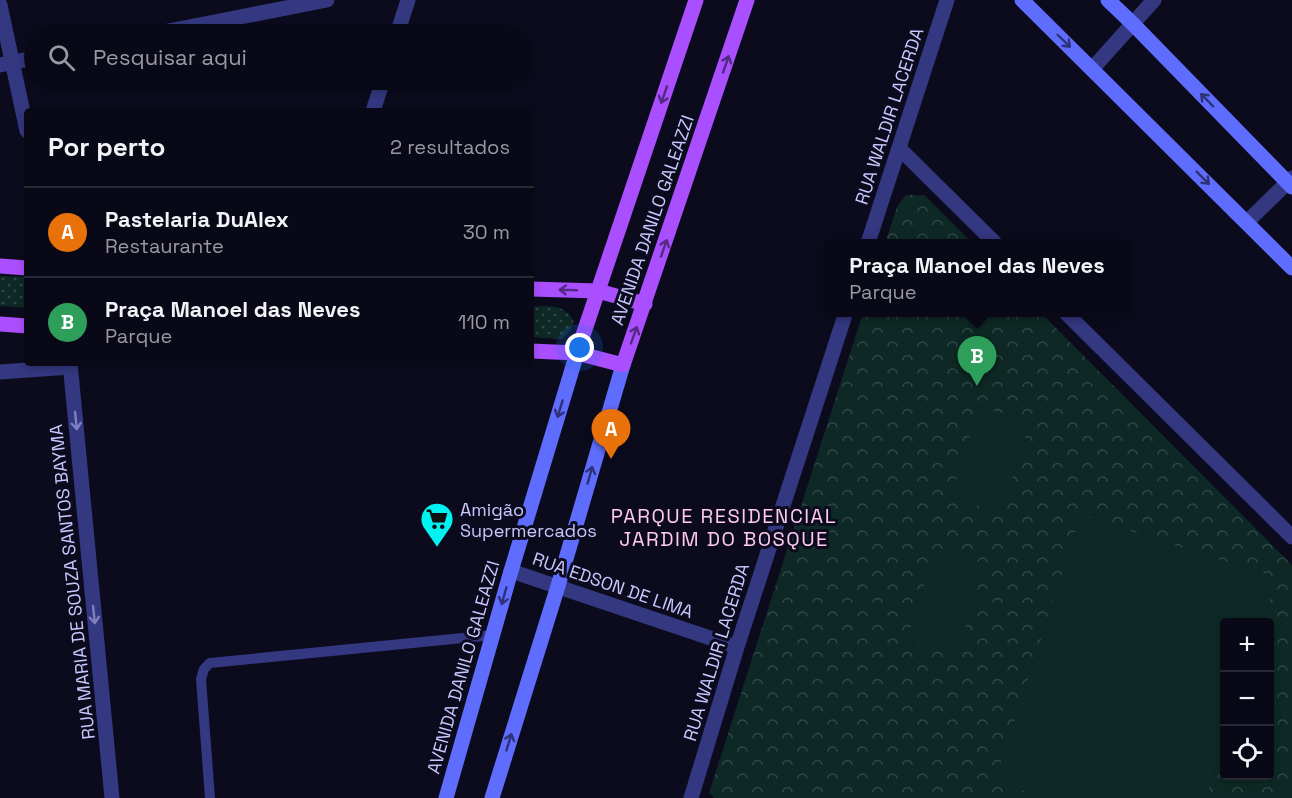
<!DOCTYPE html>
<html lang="pt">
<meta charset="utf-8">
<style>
body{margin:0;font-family:"Space Grotesk",sans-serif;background:#12111f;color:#f1f3f6}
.controls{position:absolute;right:18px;bottom:18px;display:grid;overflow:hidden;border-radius:6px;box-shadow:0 3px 9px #0003}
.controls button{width:54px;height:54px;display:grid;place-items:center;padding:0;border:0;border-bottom:2px solid #292935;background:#090816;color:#f1f3f6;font:30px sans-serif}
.you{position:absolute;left:580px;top:348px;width:21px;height:21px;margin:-15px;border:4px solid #fff;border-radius:50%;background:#1a73e8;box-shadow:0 0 0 9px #1a73e833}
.badge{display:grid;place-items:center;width:39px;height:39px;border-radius:50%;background:#7c3aed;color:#fff;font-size:20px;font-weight:700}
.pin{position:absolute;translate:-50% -50px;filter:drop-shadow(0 2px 3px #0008)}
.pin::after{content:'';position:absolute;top:32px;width:21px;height:18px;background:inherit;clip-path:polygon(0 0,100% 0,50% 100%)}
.popup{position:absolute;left:824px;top:239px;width:306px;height:78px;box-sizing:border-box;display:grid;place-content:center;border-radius:6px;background:#090816;filter:drop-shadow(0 2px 4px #0005);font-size:20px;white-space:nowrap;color:#999aa1}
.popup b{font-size:22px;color:#f1f3f6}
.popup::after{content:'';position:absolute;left:50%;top:100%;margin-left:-12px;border:12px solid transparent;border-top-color:#090816}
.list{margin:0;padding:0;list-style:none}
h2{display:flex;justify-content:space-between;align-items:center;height:78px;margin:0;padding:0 24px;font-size:26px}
h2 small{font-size:20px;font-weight:400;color:#999aa1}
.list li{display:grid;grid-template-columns:39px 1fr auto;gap:18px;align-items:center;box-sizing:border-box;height:90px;padding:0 24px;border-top:2px solid #292935}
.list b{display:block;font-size:22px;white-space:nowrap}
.list p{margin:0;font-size:20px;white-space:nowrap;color:#999aa1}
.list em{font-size:20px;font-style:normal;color:#999aa1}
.icon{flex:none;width:33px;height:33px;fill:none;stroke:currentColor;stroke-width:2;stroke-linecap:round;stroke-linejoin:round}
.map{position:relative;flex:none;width:1292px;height:798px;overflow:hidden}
.search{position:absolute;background:#090816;box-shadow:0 3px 9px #0003;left:24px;top:24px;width:510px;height:66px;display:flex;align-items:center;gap:15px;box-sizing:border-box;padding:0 21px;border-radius:33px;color:#999aa1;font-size:22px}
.panel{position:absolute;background:#090816;box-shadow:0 3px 9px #0003;left:24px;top:108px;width:510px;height:258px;border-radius:6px}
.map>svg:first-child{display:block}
.grass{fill:url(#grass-dots)}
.park{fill:url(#park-crowns);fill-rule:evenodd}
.garden{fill:#0e2925}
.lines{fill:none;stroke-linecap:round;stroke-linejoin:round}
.lane{stroke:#333880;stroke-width:10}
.street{stroke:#333880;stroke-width:15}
.secondary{stroke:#5f6dff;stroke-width:15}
.primary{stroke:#aa4fff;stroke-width:15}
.oneway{stroke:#2d3278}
.oneway2{stroke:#532a83}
.oneway3{stroke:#7e80c0}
.labels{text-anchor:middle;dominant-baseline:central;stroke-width:6;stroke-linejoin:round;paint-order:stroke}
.street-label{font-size:18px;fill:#c8c8ff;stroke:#0c0b1e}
.poi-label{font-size:18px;fill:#c8c8ff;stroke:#0c0b1e;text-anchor:start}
.neighbourhood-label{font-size:20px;letter-spacing:1.5px;fill:#ffcaf2;stroke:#0c0b1e}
</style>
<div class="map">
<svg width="1292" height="798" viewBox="0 0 1292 798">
<defs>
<pattern id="grass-dots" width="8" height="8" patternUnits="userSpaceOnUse" patternTransform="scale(1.5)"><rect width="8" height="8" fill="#0e2925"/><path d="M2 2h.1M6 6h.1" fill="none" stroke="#304746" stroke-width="1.8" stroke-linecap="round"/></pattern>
<pattern id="park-crowns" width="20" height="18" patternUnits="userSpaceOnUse" patternTransform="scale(1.5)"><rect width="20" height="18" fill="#0e2925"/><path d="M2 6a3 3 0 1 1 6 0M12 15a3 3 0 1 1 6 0" fill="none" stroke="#304746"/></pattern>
</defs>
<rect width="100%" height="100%" fill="#0c0b1e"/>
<path class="grass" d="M0 276 27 277V308L0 306Z
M531 306C549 307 565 303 574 322L569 332 562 339 531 337Z"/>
<path class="park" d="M906 195H924L972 243H885L897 207Z
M863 313H1041L1292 565V798H714L709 793ZM1224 622H1270V776H1224Z"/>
<path class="garden" d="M979 406 1030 422 1001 513 951 497Z
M1081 515 1277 578 1263 622H1224V740L1206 798H1046L995 782Z
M935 548 985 564 957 655 907 639Z"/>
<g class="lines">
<path class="lane" d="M210 798 201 679 204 669 210 663 493 635"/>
<path class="street" d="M0 5 27 131
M153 34 327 0
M397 34 408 0
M0 65 34 58
M1093 68 1154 0
M373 111 383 80
M899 148 995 243
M1247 222 1292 178
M868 243 947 0
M1065 312 1292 537
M70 363 112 798
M0 372 70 367
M511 571 737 647
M691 798 737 647 846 312"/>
<path class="secondary" d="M1022 0 1292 268
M1108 0 1132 23 1292 187
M446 798 511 571 577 353
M492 798 558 586 623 365"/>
<path class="primary" d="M0 266 27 268
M531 289 598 291 645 304
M0 324 27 326
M531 351 577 353 623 365 747 0
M577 353 696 0"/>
</g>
<defs><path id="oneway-shaft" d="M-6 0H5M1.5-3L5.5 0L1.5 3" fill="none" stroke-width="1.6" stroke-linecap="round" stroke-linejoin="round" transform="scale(1.5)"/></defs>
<g class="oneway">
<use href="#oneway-shaft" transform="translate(1064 41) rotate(44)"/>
<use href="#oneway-shaft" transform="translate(1207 100) rotate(-134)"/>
<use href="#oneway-shaft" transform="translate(1203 178) rotate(45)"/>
<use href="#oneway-shaft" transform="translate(560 409) rotate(107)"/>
<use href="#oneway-shaft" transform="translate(590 475) rotate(-74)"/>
<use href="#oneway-shaft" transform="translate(504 596) rotate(106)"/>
<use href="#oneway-shaft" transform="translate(509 742) rotate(-73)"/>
</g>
<g class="oneway2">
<use href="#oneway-shaft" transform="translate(726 64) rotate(-71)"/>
<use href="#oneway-shaft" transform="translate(664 95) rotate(109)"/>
<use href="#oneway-shaft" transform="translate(664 248) rotate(-71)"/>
<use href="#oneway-shaft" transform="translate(568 290) rotate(-178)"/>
<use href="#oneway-shaft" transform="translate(634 335) rotate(-70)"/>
</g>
<g class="oneway3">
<use href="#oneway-shaft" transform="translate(76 421) rotate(84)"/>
<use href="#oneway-shaft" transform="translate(94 615) rotate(84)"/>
</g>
<defs>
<g id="supermarket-pin" transform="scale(1.725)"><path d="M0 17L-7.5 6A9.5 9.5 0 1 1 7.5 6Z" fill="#00f3f0" stroke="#0c0b1e"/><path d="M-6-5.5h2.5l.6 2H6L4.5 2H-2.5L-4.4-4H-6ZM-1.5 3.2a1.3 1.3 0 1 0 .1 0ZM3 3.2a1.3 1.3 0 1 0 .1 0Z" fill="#111"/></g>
</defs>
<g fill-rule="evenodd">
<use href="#supermarket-pin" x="437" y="519"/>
</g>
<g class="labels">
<g class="street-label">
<text transform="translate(889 116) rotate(-72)">RUA WALDIR LACERDA</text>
<text transform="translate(652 220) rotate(-71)">AVENIDA DANILO GALEAZZI</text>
<text transform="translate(72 582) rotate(-96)">RUA MARIA DE SOUZA SANTOS BAYMA</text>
<text transform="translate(613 585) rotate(19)">RUA EDSON DE LIMA</text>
<text transform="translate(716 652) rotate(-73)">RUA WALDIR LACERDA</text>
<text transform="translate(463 667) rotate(-74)">AVENIDA DANILO GALEAZZI</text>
</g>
<g class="poi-label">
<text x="460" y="509">Amigão<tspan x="460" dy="21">Supermercados</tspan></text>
</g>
<g class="neighbourhood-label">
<text x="724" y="516">PARQUE RESIDENCIAL<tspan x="724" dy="23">JARDIM DO BOSQUE</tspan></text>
</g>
</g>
</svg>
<div class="controls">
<button>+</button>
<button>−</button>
<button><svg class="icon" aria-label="locate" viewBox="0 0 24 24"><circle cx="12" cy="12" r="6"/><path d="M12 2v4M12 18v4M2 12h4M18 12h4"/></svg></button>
</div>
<div class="you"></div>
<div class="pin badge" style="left:611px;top:459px;background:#e8710a">A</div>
<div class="pin badge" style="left:977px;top:386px;background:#2e9e5b">B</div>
<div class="popup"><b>Praça Manoel das Neves</b>Parque</div>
<div class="search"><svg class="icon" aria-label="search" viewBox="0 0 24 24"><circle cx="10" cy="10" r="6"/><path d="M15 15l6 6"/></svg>Pesquisar aqui</div>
<section class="panel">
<h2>Por perto<small>2 resultados</small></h2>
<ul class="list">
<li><span class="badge" style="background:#e8710a">A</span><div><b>Pastelaria DuAlex</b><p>Restaurante</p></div><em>30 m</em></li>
<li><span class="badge" style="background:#2e9e5b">B</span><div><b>Praça Manoel das Neves</b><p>Parque</p></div><em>110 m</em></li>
</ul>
</section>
</div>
